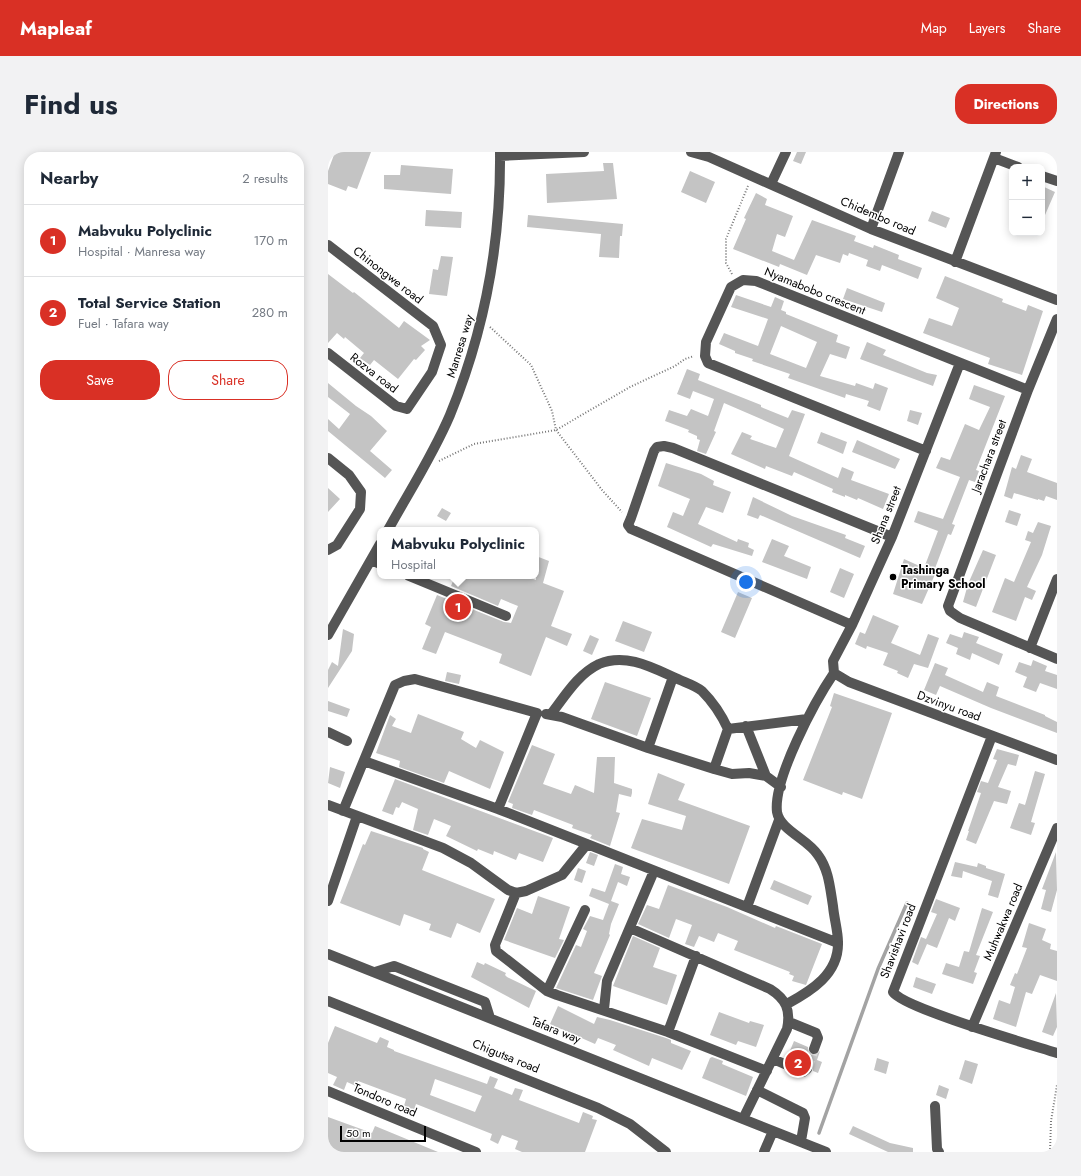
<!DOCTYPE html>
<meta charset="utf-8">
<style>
body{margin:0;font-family:Jost,sans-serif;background:#f2f2f3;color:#1f2937}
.controls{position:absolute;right:12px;top:12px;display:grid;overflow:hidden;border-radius:8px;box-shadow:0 2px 10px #0003}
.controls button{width:36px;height:36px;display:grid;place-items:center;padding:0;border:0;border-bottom:1px solid #e0e1e3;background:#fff;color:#1f2937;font:20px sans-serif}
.scale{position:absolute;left:12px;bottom:10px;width:86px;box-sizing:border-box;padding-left:4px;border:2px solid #000;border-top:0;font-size:11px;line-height:14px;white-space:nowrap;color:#000;-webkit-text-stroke:3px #fff;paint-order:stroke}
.you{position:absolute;left:418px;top:430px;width:14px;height:14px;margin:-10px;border:3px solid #fff;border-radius:50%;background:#1a73e8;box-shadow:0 0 0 6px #1a73e833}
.badge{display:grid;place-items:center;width:26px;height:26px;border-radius:50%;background:#d93025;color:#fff;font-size:13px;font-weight:700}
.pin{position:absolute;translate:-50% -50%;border:2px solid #fff;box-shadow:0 1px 4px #0006}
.popup{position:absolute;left:49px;top:375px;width:162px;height:52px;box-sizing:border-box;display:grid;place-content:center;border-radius:8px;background:#fff;filter:drop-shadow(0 1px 3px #0005);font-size:13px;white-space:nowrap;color:#747a83}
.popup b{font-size:15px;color:#1f2937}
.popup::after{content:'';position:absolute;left:50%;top:100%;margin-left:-8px;border:8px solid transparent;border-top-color:#fff}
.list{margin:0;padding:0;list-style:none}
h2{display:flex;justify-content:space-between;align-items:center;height:52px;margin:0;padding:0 16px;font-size:17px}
h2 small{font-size:13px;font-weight:400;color:#747a83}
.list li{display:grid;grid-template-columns:26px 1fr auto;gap:12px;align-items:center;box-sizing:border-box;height:72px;padding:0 16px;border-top:1px solid #e0e1e3}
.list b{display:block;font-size:15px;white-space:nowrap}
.list p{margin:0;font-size:13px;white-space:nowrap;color:#747a83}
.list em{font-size:13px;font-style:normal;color:#747a83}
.actions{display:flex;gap:8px;padding:12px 16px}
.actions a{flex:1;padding:9px 0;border:1px solid #d93025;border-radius:16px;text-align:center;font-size:14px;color:#d93025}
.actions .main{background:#d93025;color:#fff}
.map{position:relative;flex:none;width:729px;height:1000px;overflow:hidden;border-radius:16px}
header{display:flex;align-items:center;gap:24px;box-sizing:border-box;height:56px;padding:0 20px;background:#d93025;color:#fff}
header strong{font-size:19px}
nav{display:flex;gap:22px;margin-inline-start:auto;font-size:14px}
.intro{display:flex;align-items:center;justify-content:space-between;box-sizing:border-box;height:96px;padding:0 24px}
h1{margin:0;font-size:28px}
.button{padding:10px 18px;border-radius:16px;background:#d93025;color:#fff;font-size:14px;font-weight:700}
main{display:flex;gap:24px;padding:0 24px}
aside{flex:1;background:#fff;border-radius:16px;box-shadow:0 2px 10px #0003}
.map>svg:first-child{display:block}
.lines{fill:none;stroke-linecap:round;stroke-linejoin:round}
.stream{stroke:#a3a3a3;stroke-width:3.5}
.building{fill:#c4c4c4;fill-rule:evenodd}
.minor-tunnel{stroke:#d9d9d9;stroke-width:10;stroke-dasharray:10 5;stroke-linecap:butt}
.path{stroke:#777;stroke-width:2;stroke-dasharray:1 2;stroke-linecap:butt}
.minor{stroke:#555;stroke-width:10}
.poi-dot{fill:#000;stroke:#fff;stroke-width:1.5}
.labels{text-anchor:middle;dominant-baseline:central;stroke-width:3;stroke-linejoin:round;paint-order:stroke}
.street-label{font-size:12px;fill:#000;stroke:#fff}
.poi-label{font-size:12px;font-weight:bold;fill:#000;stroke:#fff;text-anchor:start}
</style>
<header>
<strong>Mapleaf</strong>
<nav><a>Map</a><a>Layers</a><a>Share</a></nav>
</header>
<div class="intro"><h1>Find us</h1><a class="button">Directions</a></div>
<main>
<aside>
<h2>Nearby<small>2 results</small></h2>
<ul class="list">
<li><span class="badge">1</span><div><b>Mabvuku Polyclinic</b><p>Hospital · Manresa way</p></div><em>170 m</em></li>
<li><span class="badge">2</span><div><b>Total Service Station</b><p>Fuel · Tafara way</p></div><em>280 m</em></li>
</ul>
<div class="actions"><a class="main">Save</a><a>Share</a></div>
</aside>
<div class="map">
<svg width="729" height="1000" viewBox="0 0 729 1000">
<rect width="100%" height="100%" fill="#fff"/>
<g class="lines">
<path class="stream" d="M491 981 550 817 579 751"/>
</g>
<path class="building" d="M7 0H43L29 37 20 34 18 39 0 32V19Z
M469 0H478L473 12 465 9Z
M275 11H285L289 47 219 51 218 22 276 19Z
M73 13 125 17 123 42 56 37V23H72Z
M362 19 387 30 378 51 353 40Z
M714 34 727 40 714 70Z
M428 41 439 47 437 53 465 64 457 85 449 82 444 99 466 108 484 68 528 84 526 89 545 96 546 93 571 103 570 107 594 116 590 127 554 113 552 119 538 114 540 108 521 101 520 104 515 102 512 111 488 103 479 123 452 112 451 115 405 97 418 67 416 66Z
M98 58 134 60 133 76 97 74Z
M604 59 622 66 618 76 600 69Z
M200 63 295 72 294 84H292L291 106 271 105 273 82 199 75Z
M113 104 125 105 119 144 101 142 105 117 110 118Z
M0 122 25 141 26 140 71 176 76 169 102 188 93 194 97 198 88 208 86 207 70 227 46 208 42 213 32 206 36 201 17 185 16 187 9 181 0 191Z
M617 124 675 147 674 150 698 159 700 153 715 159 694 223 660 212 662 206 595 181 601 166 624 174 631 156 608 146Z
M519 136 557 151 554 160 515 147Z
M408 143 443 155 447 145 456 149 453 158 458 160V162L510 183 508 190 522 195 518 207 502 202 492 224 527 234 528 231 545 237 547 231 560 236 552 259 539 254 541 249 518 242 517 246 460 226 462 222 424 209 425 207 407 201V199L391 192 396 181 430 194 440 167 403 155ZM453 174 489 190 478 216 442 202Z
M539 190 558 198 555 203 599 221 609 223 605 234 532 207Z
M359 217 372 222 370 228 433 253V255L460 266 464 258 477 262 461 304 510 326 514 315 526 320 523 328 561 342 555 357 530 346 529 348 517 343V345L504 340 505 337 466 320 464 324 438 314 437 317 403 302 414 280 424 284 422 287 448 296 456 277 396 251 386 279 388 280 378 302 369 299 372 288 369 287V284L360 280 361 278 337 269 341 258 359 264 363 257 380 264 386 247 365 239 362 247 349 242Z
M0 231 28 254 43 264 59 279 42 299 64 318 57 326 0 279V267L11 277 22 262 0 245Z
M646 233 677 244 648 318 651 319 647 330 641 328 624 372 627 373 623 383 620 382 606 419 608 420 594 452 565 442 576 407 596 416 610 379 586 370 590 359 615 367 632 325 608 316 613 305 622 308 637 272 651 278 662 255 641 247Z
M582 258 594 261 590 273 579 269Z
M493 280 519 290 515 302 489 291Z
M529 288 572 307 567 317 524 300Z
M693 303 704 307 699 320 729 331V348L718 344 716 349 710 347V348L686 341 684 347 676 344 684 315 688 317Z
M338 311 373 322 386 329 385 333 403 340 395 361 378 355 370 372 409 390 410 387 421 391 420 395 426 398 424 404 385 392 383 395 339 375 345 360 355 364 362 347 330 334Z
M0 336 12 347 0 360Z
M425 345 464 364 518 383 517 386 537 394 532 406 432 363 430 367 419 363Z
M114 356 123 361 118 369 109 364Z
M681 358 693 362 689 374 677 370Z
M710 370 723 374 714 403 699 435 708 439 704 448 697 445 688 469 664 460 677 426 686 430 703 390 697 388 700 379 705 381Z
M444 387 461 394 456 404 483 415 479 427 434 410Z
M655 398 668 403 648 455 635 450 640 432Z
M208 404 221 409 215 431 236 439 223 474 244 482 239 494 218 485 203 524 171 511 174 502 117 480 108 502 94 497 103 475 97 472 109 443 176 470 183 471 190 454 173 447 170 454 123 434 127 424H197L208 428Z
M512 416 526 422 516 446 502 440Z
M410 440 424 446 407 486 393 480Z
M545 463 571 474 563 491 592 503 600 482 611 486 600 516 586 512 580 526 569 521 570 519 555 513 560 501 539 494 538 497 527 492 532 480 537 482Z
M295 469 324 480 316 500 287 489Z
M15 477 26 482 24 499 0 536V518L4 510 10 514Z
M636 480 651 485 648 491 675 502 671 513 644 501 642 508 628 502 630 496 618 491 622 482 634 486Z
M262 483 271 487 264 503 255 499Z
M705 508 719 514 717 519 729 523V537L712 531 708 540 695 535 699 525 687 520 691 510 703 514Z
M607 511 620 516 617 523 655 540 659 530 671 535 668 544 717 563V564L729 570V581L663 556 612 534 608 543 596 538Z
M119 520 133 523 131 532 117 529Z
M277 530 323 546 309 584 263 567Z
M506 541 564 561 534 647 515 640 514 643 475 628 504 555 502 554Z
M0 549 22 557 19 565 0 559Z
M90 562 136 580 133 587 148 596 152 588 176 600 162 637 121 619 116 631 71 615 72 609 48 601 62 563 68 567 64 574 83 581Z
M204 593 227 602 215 632 243 642 247 633 266 641 269 605H287L286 631 304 637V641L303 645 291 642 288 660 292 661 282 694 262 686 264 683 244 676 245 673 206 658 204 663 184 656 185 652 180 650Z
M669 597 691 603 688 614 680 612 670 635 683 639 679 652 666 649 648 692 638 688 641 679H640L653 641 649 640 653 629 660 631 669 608 665 607Z
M2 615 17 620 12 636 0 631Z
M707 619 717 622 703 670 707 671 703 683 682 676 691 651 697 653Z
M330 621 357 632 350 648 422 674 401 732 303 696 314 667 354 678 358 664 320 652Z
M67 627 225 686 215 710 191 701 188 708 166 699 165 703 150 697 149 699 118 684 123 674 106 667 100 683 85 678 90 657 74 650 71 656 68 655 65 663 54 659Z
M43 679 95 696V697L101 700 94 718 167 747 152 781 129 771 123 786 101 778 103 772 76 762 72 774 12 751 35 692 37 693Z
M262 700 270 703 266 714 258 711Z
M728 700 729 738 723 760 713 757 718 738 714 737Z
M627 710 649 715 650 711 658 714V716L677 722 670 746 660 743 664 729 635 719 634 726 623 724Z
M287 712 295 715 293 722 302 725 299 734 290 730 283 749 291 752 283 772 281 782 282 783 266 821 274 824 265 848 228 836 248 793 253 795 259 779 255 777 262 764 275 768 281 752 261 744 264 736 277 740Z
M250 716 258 719 254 731 246 728Z
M446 728 484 744 480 753 442 737Z
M340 733 399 755 447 776 448 774 494 792 478 833 464 829 466 824 461 822 462 820 406 798 410 789 390 781 386 790 371 784 366 795 357 792 364 773 348 767 341 786 310 772 319 753 331 757Z
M210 744 242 755 231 787 236 788 227 806 176 788 189 756 204 762Z
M608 747 632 756 627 769 621 766 609 796 599 792 590 813 584 810 593 785 598 787 609 762 603 760Z
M654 756 665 760 648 803 652 804 646 820 649 821 645 832 614 822 618 811 631 815 636 799 641 800Z
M701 771 718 777 714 788 723 792 722 797 729 799V829L712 823 704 842 698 840 688 875 665 867 671 848 682 852 687 835 682 833 687 821 689 822 699 796 694 795Z
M305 784 332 796 325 815 349 823 339 853 285 834Z
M149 810 156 813 157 811 178 821 177 823 179 825 208 839 201 856 143 825Z
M588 825 608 832 604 842 585 835Z
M728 841 729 875 725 884 714 880Z
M230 854 266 872 269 865 282 868 338 886 343 888V891L363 899 354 918 324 906 321 914 285 898 288 893 270 886 267 892 222 872Z
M391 860 421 871 422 869 436 873 428 895 410 889 408 893 382 883Z
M7 874 49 891 52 885 61 889 59 895 66 898V899L159 932 162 924 170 927 166 936 184 943 187 936 195 938 191 948 251 971 255 960 265 964 264 967 269 968 257 1000H194L187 997 190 989 174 983 170 992 162 988 164 982 88 952 86 958 76 954 78 947 30 929 28 934 19 930 16 938 5 933 9 925 0 921V891ZM107 927 154 944 147 960 102 943Z
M466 889 480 895V898L483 903H488L492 899 489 908 494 910 490 921 485 919 484 913 482 911 474 913 459 906Z
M384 905 395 909 394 912 425 925 418 944 374 926 382 906Z
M549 906 561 910 558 922 546 918Z
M637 908 650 912 644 932 631 927Z
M611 933 621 937 618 947 608 943Z
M0 965 44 981 47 974 110 1000H0Z
M525 974 562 991 585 996V1000H560L521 982Z"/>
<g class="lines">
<path class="minor-tunnel" d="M479 917 486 897"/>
<path class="path" d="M404 122 398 111V87L420 34
M162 175 203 213 224 259 228 278 274 338 294 360
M111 309 146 292 228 278 302 235 347 214 357 207 366 204
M722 1000 723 969 729 933"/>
<path class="minor" d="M363 0 381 5 543 77 729 148
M172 4 256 0
M666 6 690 15
M714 24 729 29
M443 32 458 0
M543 77 571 0
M0 93 105 174 113 193 104 220 79 257 68 254 0 201
M627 110 668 0
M729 167 700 238 620 454 622 459 632 466 729 507
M598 299 380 211 377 204 378 190 403 135 415 128 428 129 700 238
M0 306 21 323 33 340 32 357 9 393 0 398
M60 378C81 340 105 303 122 263 156 180 173 90 172 0
M43 408 52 412
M81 424 178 464
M524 473 303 377 300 373 303 366 326 299 329 295 336 294 345 296 564 385
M0 483 52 392
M702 496 729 427
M506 521 505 509 524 473 564 385 632 211
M506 521 521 530 729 608
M218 562 234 565 320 596 386 617 404 622 421 621 438 624 453 635
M223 562C237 544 250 522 271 512 299 500 327 517 352 528 359 531 368 534 374 539 384 549 394 564 400 577L386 617
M418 574 438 624
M400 577 479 567
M0 580 19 589
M664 584 565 840C575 856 704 893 729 901
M320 596 345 525
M36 609 170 657 510 791
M0 653 115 696 143 711 180 738 188 741 198 739 234 723 259 692
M15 659 67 533 76 529 87 527 209 561 170 657
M188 741 167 793 168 799 219 839 229 843 340 880 439 919
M0 749 29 664
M419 755 451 668
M302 776 442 837C458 847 463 858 459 877L415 967
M0 802 498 1000
M47 820 66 814 157 850 162 866
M219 839 257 758
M0 849 270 956 302 972 338 1000
M459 852C483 839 511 822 510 790 510 779 506 766 505 754 502 736 501 718 490 703 480 687 452 678 449 660 445 627 487 549 506 521
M276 857 279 829 326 719
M461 870 488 881 490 886 486 897
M644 875 729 676
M340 880 368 804
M445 907 475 920 479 917
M429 938 475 961 477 966 473 989
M0 939 148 1000
M607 954 609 997 611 1000
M436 1000 445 979"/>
</g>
<circle class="poi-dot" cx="565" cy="425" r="4"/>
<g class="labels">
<g class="street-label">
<text transform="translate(550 64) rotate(23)">Chidembo road</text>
<text transform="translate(60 123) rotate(38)">Chinongwe road</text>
<text transform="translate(487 139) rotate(22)">Nyamabobo crescent</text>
<text transform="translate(132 194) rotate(-73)">Manresa way</text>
<text transform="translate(46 221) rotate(38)">Rozva road</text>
<text transform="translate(661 304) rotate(-69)">Jarachara street</text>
<text transform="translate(558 363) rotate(-68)">Shana street</text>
<text transform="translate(621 554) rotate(20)">Dzvinyu road</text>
<text transform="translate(675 770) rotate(-67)">Muhwakwa road</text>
<text transform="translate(570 789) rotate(-69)">Shavishavi road</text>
<text transform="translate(228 878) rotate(22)">Tafara way</text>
<text transform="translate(178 904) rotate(22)">Chigutsa road</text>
<text transform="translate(57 948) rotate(23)">Tondoro road</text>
</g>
<g class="poi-label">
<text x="573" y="418">Tashinga<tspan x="573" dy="14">Primary School</tspan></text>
</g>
</g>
</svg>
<div class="controls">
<button>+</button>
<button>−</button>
</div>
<div class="scale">50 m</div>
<div class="you"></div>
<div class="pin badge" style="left:130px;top:455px">1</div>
<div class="popup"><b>Mabvuku Polyclinic</b>Hospital</div>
<div class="pin badge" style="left:470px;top:911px">2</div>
</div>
</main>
